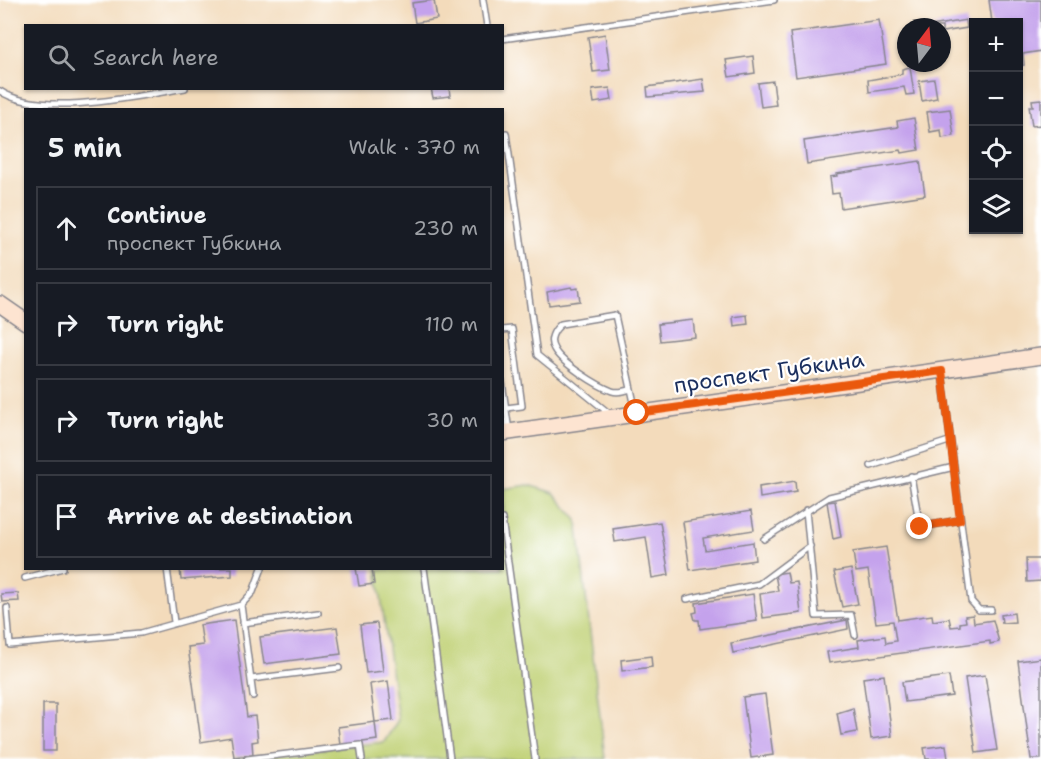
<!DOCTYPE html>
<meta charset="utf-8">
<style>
body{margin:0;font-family:"Shantell Sans",sans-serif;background:#242831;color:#f1f3f6}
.controls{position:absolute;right:18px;top:18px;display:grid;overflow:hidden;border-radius:0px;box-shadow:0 2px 4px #0004}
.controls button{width:54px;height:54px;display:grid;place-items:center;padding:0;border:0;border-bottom:2px solid #363941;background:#171b24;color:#f1f3f6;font:30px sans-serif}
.compass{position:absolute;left:897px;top:18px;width:54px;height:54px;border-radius:50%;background:#171b24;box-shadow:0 2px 4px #0004;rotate:16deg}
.stop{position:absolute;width:18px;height:18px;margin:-14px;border:4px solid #ea580c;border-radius:50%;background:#fff}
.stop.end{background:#ea580c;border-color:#fff;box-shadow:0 2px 6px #0008}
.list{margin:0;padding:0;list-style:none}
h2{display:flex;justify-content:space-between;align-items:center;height:78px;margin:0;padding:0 24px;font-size:26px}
h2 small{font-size:20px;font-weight:400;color:#9ea1a6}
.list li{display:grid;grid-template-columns:39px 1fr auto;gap:18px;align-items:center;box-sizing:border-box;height:84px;margin:0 12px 12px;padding:0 12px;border:2px solid #363941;border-radius:0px}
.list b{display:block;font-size:22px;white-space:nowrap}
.list p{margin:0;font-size:20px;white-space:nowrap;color:#9ea1a6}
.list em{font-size:20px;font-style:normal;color:#9ea1a6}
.icon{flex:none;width:33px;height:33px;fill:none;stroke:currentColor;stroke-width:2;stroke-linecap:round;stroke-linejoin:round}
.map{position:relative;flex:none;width:1041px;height:759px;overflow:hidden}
.search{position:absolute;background:#171b24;box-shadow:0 2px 4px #0004;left:24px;top:24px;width:480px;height:66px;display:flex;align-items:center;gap:15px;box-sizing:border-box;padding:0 21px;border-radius:0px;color:#9ea1a6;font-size:22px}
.panel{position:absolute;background:#171b24;box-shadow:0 2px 4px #0004;left:24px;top:108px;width:480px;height:462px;border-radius:0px}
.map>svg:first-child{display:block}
.green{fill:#bfd073;stroke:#6d8068;stroke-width:1.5}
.building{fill:#c4a2ec}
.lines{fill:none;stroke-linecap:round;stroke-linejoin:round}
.lane-casing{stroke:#87858c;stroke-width:8}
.secondary-casing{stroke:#87858c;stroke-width:18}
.lane{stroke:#fff;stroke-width:5}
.secondary{stroke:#fde4d1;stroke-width:15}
.route{stroke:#ea580c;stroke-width:8}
.labels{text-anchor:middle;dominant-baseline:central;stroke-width:4.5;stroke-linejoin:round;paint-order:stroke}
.street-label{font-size:22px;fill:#1b2f5e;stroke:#fff}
</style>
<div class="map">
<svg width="1041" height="759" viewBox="0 0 1041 759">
<rect width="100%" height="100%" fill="#fff"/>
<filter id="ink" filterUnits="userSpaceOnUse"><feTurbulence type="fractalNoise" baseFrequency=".0167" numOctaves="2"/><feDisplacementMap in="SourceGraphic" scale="12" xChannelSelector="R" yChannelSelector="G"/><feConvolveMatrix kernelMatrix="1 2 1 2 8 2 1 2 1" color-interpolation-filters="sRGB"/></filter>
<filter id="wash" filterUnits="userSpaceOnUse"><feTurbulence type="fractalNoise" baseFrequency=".008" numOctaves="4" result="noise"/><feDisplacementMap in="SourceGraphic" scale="24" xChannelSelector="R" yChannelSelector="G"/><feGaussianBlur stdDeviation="1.35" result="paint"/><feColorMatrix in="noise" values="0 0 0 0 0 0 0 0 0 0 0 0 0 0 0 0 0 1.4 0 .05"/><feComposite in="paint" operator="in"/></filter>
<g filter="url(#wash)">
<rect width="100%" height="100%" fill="#f3dbbb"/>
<path class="green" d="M528 485 554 493 577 520 605 759H233L384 742 398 720 377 569 502 568 503 489Z"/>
<g id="blocks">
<path class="building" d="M434 0 437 19 415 23 412 3Z
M989 0H1041V51L1023 54 1024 65 1018 66V22H992Z
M879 20 886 64 796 77 790 33Z
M966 20 967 28 942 32V27H925Z
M605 34 610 70 593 72 588 37Z
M753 56 755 73 729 77 726 60Z
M910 67 914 94 906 95 904 87 869 92 868 80 902 74V69Z
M703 79 705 92 648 97 647 87Z
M934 79 937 98 922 101 919 81Z
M773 81 776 105 761 107 758 83Z
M431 88H449L450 96 433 98Z
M610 88 612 100 594 103 592 90Z
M1041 99V125L1032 126 1029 106H1033L1032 100Z
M950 109 954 136 942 138 941 130 930 132 927 112Z
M914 118 919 150 902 153 901 150 807 164 804 141 898 127 897 121Z
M920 161 925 195 841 208 839 193 832 194 830 177 837 176 836 174Z
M571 287 572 289 578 288 580 301 549 305 547 292Z
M747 315 748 324 734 326 733 317Z
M693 320 695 337 660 341 658 324Z
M795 481 796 492 760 498 759 487Z
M835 501 841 537 833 539 827 502Z
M751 511 754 530 703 538 705 550 753 542 755 560 690 570 683 522Z
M660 522 669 575 652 578 646 537 615 542 613 529Z
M886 547 898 620 932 615 933 621 949 618 951 627 960 626V623L966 622 965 616 973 615 974 623 993 620 999 642 990 644V641L829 663 827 652 859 647 858 640 885 636 886 643 896 641 893 621 876 623 868 570 856 572 853 552Z
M1026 559H1040L1041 581 1027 582Z
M180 568H232V576L181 580Z
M356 568H372L374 584 359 586Z
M851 569 858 604 842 607 834 572Z
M787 572 789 583 797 582 801 613 763 618 760 594 778 591 775 574Z
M18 593 19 601 2 602 1 594Z
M753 594 757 621 700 629 699 620H695L693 613 697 612 696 603Z
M1014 613 1015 622 1002 623 1001 615Z
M234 620 247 717 255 716 258 741 252 742 253 755 234 757 231 737 201 742 188 647 203 645 200 625Z
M847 620 848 629 733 653 731 643Z
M377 623 383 671 366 673 360 625Z
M337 627 341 654 264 664 260 637Z
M651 656 652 667 622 671 621 660Z
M1041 658V759H1031L1018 661Z
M884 675 892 736 871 739 863 678Z
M985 675 997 750 976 753 965 678Z
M949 676 952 696 905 702 902 682Z
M388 681 393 720 375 722 370 684Z
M765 694 773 755 751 758 743 697Z
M43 704H56V751H43Z
M853 708 857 732 841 735 837 713Z
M375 722 377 740 340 745 338 727Z
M946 745 948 759H926L924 748Z"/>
</g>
</g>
<g filter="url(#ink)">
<use href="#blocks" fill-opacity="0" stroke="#87858c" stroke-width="1.5"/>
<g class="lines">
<g class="lane-casing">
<path id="lane" d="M483 0 487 26
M502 39 774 0
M0 91C40 118 139 96 185 88
M506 133 537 355 610 414
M502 330 512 329 522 406 506 408
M942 373 971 601 979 610H991
M502 382 509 431
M631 389C625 391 618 393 612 391 598 386 561 363 554 349 548 340 554 330 561 324L615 315 636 412
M871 466 949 441
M911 476 920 527 960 520
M806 510 816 616 851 615 855 635
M502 519 535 759
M764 539 829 497 954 467
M167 568 174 622
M424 568 450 759
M25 578 63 568
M687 599 759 584 810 546
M241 605 253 696
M7 608 10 645 141 633 241 605 253 592 262 568
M243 623 318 613
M251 679 339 668
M247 759 360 745 362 759"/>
</g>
<g class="secondary-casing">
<path id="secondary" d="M0 304 26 322
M502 433 1041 356"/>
</g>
<use href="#lane" class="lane"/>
<use href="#secondary" class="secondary"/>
</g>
</g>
<g class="lines" filter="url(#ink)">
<path class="route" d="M637 413 942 371 960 520 920 527"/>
</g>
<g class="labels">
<g class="street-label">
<text transform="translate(769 372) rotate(-8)">проспект Губкина</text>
</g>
</g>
</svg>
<div class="controls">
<button>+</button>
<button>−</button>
<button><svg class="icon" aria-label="locate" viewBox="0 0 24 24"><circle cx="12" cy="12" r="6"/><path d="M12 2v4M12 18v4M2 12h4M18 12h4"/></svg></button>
<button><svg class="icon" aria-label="layers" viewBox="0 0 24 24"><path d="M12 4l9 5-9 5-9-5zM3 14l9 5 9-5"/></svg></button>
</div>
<svg class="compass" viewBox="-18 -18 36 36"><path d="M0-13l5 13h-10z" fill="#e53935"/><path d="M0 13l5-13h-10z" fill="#9ea1a6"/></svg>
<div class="stop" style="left:637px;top:413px"></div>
<div class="stop end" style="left:920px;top:527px"></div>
<div class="search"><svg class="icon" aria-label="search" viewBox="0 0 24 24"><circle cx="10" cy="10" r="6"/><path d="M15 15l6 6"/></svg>Search here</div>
<section class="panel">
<h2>5 min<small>Walk · 370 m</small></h2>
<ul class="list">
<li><svg class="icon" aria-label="ahead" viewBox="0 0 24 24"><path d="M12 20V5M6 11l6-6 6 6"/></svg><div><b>Continue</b><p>проспект Губкина</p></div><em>230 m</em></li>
<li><svg class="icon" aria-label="right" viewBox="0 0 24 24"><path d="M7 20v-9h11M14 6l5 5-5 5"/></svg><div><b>Turn right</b></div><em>110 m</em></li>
<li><svg class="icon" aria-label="right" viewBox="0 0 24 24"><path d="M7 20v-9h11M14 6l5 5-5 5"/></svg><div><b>Turn right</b></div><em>30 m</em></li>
<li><svg class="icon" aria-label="arrive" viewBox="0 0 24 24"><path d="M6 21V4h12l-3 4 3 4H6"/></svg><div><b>Arrive at destination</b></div></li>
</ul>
</section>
</div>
